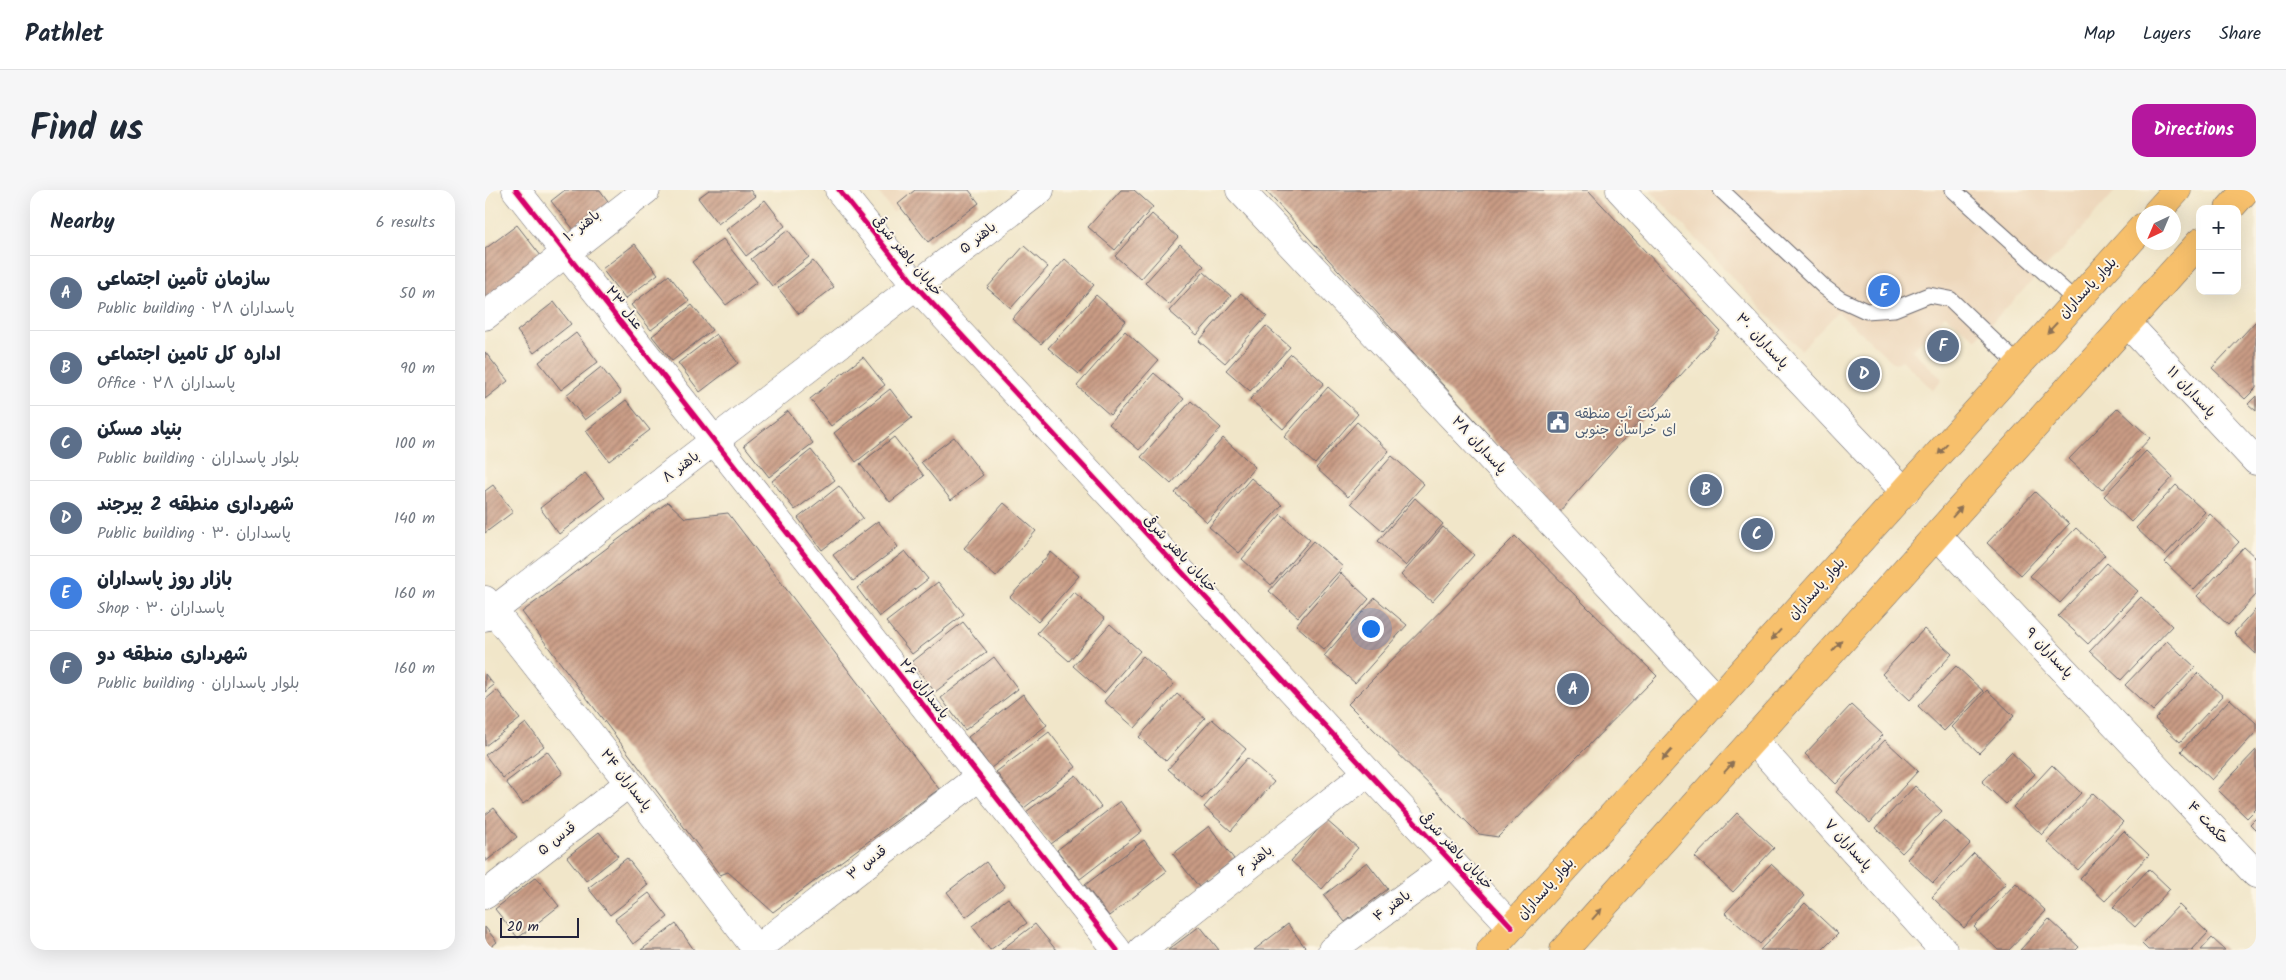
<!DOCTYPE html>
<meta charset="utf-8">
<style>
body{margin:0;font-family:Kalam,"Playpen Sans Arabic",sans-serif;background:#f6f6f7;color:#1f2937}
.controls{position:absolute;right:15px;top:15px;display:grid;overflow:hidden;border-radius:10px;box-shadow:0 5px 20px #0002}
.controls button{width:45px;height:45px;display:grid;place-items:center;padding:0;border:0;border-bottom:1px solid #e0e1e3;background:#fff;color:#1f2937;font:25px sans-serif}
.compass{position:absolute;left:1651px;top:15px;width:45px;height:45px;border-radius:50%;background:#fff;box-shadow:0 5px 20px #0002;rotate:224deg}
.scale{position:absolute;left:15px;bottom:12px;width:79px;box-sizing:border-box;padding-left:5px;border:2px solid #22223b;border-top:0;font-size:14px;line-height:18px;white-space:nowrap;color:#22223b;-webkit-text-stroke:4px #fcf5e5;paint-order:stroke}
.you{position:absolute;left:885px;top:438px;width:18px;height:18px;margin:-12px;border:4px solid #fff;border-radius:50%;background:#1a73e8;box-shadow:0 0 0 8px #1a73e833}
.badge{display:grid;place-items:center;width:32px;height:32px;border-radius:50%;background:#b5179e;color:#fff;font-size:16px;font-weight:700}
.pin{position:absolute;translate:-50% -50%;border:2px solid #fff;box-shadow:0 1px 5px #0006}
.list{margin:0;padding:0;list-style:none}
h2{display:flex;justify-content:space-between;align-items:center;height:65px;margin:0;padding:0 20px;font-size:21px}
h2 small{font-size:16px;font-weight:400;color:#747a83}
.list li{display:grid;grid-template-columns:32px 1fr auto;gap:15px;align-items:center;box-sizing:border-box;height:75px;padding:0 20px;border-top:1px solid #e0e1e3}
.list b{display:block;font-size:19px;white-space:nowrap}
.list p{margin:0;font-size:16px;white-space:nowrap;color:#747a83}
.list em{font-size:16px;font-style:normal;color:#747a83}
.map{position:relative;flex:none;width:1771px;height:760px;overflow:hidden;border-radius:15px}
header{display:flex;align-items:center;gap:30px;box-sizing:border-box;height:70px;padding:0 25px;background:#fff;border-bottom:1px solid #e0e1e3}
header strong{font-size:24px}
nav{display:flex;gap:28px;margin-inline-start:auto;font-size:18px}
.intro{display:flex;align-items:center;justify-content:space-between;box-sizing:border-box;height:120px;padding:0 30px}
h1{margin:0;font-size:35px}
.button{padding:12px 22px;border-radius:15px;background:#b5179e;color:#fff;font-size:18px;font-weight:700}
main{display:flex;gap:30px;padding:0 30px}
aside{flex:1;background:#fff;border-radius:15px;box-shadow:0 5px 20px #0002}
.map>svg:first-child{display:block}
.built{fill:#edd7bb}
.building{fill:url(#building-hatch)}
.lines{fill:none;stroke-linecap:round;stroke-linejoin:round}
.service-casing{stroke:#6a676d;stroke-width:17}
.minor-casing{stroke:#6a676d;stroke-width:29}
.tertiary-casing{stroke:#6a676d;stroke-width:29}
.primary-casing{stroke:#6a676d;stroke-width:29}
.service{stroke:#fff;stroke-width:15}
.minor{stroke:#fff;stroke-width:28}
.tertiary{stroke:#fff;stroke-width:28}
.primary{stroke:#f7c06c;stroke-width:28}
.cycleway-casing{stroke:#fcf5e5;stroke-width:8}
.cycleway{stroke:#d6006c;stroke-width:5}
.oneway{fill:#8c7154}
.labels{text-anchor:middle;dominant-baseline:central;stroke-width:4;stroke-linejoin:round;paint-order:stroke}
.street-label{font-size:14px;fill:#22223b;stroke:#fcf5e5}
.service-label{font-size:14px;fill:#4e5e75;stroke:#fcf5e5;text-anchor:start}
</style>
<header>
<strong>Pathlet</strong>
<nav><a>Map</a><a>Layers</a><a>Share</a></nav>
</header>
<div class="intro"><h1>Find us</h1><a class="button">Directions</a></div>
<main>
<aside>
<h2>Nearby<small>6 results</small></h2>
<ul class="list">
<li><span class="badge" style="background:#5c6f8a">A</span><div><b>سازمان تأمین اجتماعی</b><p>Public building · پاسداران ۲۸</p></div><em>50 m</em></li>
<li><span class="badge" style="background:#5c6f8a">B</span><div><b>اداره کل تامین اجتماعی</b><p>Office · پاسداران ۲۸</p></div><em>90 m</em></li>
<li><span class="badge" style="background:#5c6f8a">C</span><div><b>بنیاد مسکن</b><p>Public building · بلوار پاسداران</p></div><em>100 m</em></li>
<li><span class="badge" style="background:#5c6f8a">D</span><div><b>شهرداری منطقه 2 بیرجند</b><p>Public building · پاسداران ۳۰</p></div><em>140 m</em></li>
<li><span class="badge" style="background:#3f7fe0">E</span><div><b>بازار روز پاسداران</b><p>Shop · پاسداران ۳۰</p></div><em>160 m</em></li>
<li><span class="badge" style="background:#5c6f8a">F</span><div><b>شهرداری منطقه دو</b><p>Public building · بلوار پاسداران</p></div><em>160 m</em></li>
</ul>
</aside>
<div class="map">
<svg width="1771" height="760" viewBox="0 0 1771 760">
<defs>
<pattern id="building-hatch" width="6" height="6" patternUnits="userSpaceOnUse" patternTransform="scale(1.25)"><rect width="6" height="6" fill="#c99b84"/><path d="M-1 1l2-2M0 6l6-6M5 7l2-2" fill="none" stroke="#a37e6d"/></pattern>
</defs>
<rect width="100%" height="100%" fill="#fcf5e5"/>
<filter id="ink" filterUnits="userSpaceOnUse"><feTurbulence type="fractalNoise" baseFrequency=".02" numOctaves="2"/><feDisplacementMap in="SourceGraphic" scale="10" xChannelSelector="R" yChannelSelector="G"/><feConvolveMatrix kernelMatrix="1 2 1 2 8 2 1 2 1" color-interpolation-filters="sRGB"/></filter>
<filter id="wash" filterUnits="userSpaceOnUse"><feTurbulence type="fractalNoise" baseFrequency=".0096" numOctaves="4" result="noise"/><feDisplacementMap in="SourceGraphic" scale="20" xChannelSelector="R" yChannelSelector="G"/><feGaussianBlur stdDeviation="1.12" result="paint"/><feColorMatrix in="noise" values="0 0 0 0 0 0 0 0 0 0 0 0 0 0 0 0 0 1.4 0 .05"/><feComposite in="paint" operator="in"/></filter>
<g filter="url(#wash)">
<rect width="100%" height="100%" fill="#f1e6c9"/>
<path class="built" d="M392 0H437L408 22Z
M1165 0H1631L1591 46 1491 149 1460 125 1427 160 1457 189 1448 200 1417 170 1410 174 1353 122 1316 160Z"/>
<g id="blocks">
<path class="building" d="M80 0H115L128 18 93 45 66 11Z
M224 0H265L270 6 233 34 213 8Z
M430 0H484L494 13 443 52 413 14Z
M636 0H649L668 17 630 60 603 37Z
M780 0H1103L1235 141 1074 322Z
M280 10 300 36 261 66 241 40Z
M667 24 693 47 656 89 630 66Z
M32 35 60 71 0 117V59Z
M303 40 324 67 287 96 266 69Z
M238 49 272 92 241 115 207 72Z
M150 54 173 84 140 109 117 79Z
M695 54 719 76 684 115 660 93Z
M539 56 563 77 526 118 502 98Z
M580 69 609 95 556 154 527 129Z
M328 71 349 97 314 124 293 98Z
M719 82 746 106 712 145 684 121Z
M184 85 204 111 166 140 146 115Z
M756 103 782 126 740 173 714 151Z
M611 105 641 131 594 184 563 158Z
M69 112 86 134 49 163 32 141Z
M207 115 227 140 187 171 167 146Z
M1771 131V198L1760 209 1727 178Z
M781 136 805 157 765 201 741 180Z
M640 141 673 171 625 225 592 196Z
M91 143 113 172 76 200 54 172Z
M231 144 253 173 215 202 193 173Z
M0 162 23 191 0 209Z
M806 164 839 193 798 239 765 209Z
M378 167 400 195 346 236 325 209Z
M116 177 136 203 100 230 81 205Z
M669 183 699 209 654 260 624 234Z
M843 197 873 224 830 274 799 247Z
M405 199 427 228 371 272 349 243Z
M1771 206V221L1763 214Z
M141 210 165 240 124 271 101 241Z
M706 211 736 238 686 294 656 267Z
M1633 218 1665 248 1617 300 1584 269Z
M303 221 328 253 284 287 259 255Z
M872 232 904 261 863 307 831 278Z
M409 247 439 286 405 312 375 274Z
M469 247 498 285 466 310 436 272Z
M738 248 770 277 722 332 690 303Z
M326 260 350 290 310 320 287 291Z
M1661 261 1688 287 1646 332 1619 306Z
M907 266 939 294 898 341 866 313Z
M100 283 120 308 74 344 55 318Z
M766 288 797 315 754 363 724 337Z
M8 295 28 322 0 343V301Z
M1691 295 1720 322 1680 365 1651 338Z
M354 296 378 328 337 360 313 328Z
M1550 302 1584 334 1536 385 1502 353Z
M930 308 958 334 921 376 893 351Z
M183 312 200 328 243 323 454 599 288 722 243 682 235 685 37 422Z
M519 313 551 341 511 387 479 358Z
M796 324 825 350 786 395 757 369Z
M1725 324 1754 352 1709 400 1680 372Z
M393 331 413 357 368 391 348 365Z
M958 337 989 365 947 412 916 385Z
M1591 338 1620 365 1575 413 1545 386Z
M1030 346 1172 486 1013 647 994 644 863 514Z
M828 351 858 377 813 427 784 401Z
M1759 357 1771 368V405L1743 435 1712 406Z
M420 361 443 389 394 427 372 398Z
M566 362 594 386 553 432 525 407Z
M1622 373 1653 401 1603 454 1573 426Z
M856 383 884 409 839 460 811 435Z
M453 392 479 424 427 464 401 432Z
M589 402 620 429 584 471 552 443Z
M1656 407 1687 436 1636 490 1605 461Z
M890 408 922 435 870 493 839 466Z
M1771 419V464L1749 443Z
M478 432 502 462 450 502 427 472Z
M625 434 655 461 619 503 588 476Z
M1439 439 1467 464 1425 510 1397 484Z
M1682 451 1710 477 1668 521 1640 495Z
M658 466 689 494 650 538 619 511Z
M509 467 533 499 480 540 456 508Z
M1471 476 1498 501 1459 541 1433 516Z
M1713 483 1738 506 1695 552 1670 529Z
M0 484 9 495 0 502Z
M12 500 35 529 0 556V510Z
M1502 500 1529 526 1494 563 1467 537Z
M538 504 562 535 506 578 483 547Z
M692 504 720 528 681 571 654 547Z
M1745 509 1771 533V542L1727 590 1696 561Z
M1366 515 1398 545 1351 594 1320 564Z
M727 529 761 559 717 609 683 579Z
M41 533 59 556 18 588 0 565Z
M564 542 591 577 539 618 511 582Z
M1400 550 1433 581 1385 633 1351 602Z
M1771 560V619L1762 628 1733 600Z
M62 561 78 583 38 614 21 592Z
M1526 562 1550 584 1521 614 1497 592Z
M762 568 789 592 746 641 719 617Z
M1567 575 1596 603 1557 645 1528 617Z
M591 585 616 617 566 654 541 622Z
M1430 596 1457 621 1417 663 1391 638Z
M1608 603 1638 632 1593 680 1562 652Z
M635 611 657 641 595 689 572 660Z
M9 618 32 647 0 672V625Z
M1252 623 1289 658 1248 702 1210 667Z
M1771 628V640L1765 634Z
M841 630 873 658 837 699 806 671Z
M1459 630 1485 654 1448 693 1422 669Z
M724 636 749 669 714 697 688 664Z
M1639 641 1664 665 1620 711 1595 688Z
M114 642 133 666 101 691 82 667Z
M659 650 682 681 624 726 600 695Z
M1489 663 1521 693 1479 738 1447 707Z
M142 668 163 695 125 725 103 698Z
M501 672 520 697 481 727 462 702Z
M882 672 903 699 860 732 839 705Z
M1286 674 1320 706 1275 754 1240 723Z
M1664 679 1685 699 1650 737 1628 717Z
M51 687 74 716 33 748 10 719Z
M1531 693 1561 721 1524 760H1513L1489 737Z
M164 703 183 727 148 754 130 729Z
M523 708 542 733 505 760 487 736Z
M1320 713 1353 744 1337 760H1275Z
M1694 715 1723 743 1707 760H1663L1657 754Z
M1564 729 1594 757 1591 760H1535Z
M191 734 209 760H156Z
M550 734 571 760H516Z
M803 734 822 760H769Z
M715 736 734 760H683Z
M0 737 12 752 2 760H0Z
M1727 748 1740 760H1716Z"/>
</g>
</g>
<g filter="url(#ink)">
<use href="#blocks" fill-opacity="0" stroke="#6a676d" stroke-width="1"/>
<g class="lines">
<g class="service-casing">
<path id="service" d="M1236 0 1339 97 1355 109 1381 121 1409 119 1444 105 1465 109 1533 174
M1468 0 1591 111"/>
</g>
<g class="minor-casing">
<path id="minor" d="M31 0 632 760
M755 0 1232 510
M1135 0 1420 302
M0 126 161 0
M1642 133 1771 271
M1452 345 1771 684
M0 410 144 593 272 760
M0 427 555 0
M1268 550 1458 760
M0 705 144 593
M270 760 495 586
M657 760 883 582
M847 760 966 673"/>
</g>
<g class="tertiary-casing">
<path id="tertiary" d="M354 0 431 96 1027 737"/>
</g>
<g class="primary-casing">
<path id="primary" d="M1744 19 1761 0
M1672 22 1692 0
M1006 760 1658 37
M1079 760 1715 52"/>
</g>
<use href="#service" class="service"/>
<use href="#minor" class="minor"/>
<use href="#tertiary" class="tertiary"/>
<use href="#primary" class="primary"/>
<g class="cycleway-casing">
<path id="cycleway" d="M31 0 632 760
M354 0 431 96 1027 737"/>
</g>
<use href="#cycleway" class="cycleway"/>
</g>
<defs><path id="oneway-solid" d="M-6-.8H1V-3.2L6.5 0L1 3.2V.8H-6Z" transform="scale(1.25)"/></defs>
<g class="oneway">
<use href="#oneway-solid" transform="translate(1567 138) rotate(133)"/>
<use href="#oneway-solid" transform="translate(1458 259) rotate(132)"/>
<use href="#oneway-solid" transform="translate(1472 322) rotate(-48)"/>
<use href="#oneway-solid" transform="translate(1291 445) rotate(132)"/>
<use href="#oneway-solid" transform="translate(1352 456) rotate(-48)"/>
<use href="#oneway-solid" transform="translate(1182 565) rotate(132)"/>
<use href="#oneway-solid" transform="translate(1244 577) rotate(-48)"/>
<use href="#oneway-solid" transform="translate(1112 724) rotate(-48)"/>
</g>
</g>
<defs>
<g id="civic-square" transform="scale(1.25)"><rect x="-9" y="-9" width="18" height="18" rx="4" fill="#5c6f8a" stroke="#fcf5e5"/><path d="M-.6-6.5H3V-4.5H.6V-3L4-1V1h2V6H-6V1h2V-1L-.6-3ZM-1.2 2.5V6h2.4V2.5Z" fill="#fff"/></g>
</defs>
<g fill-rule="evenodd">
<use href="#civic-square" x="1073" y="232"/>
</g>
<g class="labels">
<g class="street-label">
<text transform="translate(97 36) rotate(-38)">باهنر ۱۰</text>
<text transform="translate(493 48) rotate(-38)">باهنر ۵</text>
<text transform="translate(422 66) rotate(50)">خیابان باهنر شرقی</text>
<text transform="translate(1603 98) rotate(-47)">بلوار پاسداران</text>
<text transform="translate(139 118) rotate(52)">عدل ۲۳</text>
<text transform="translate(1277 151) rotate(47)">پاسداران ۳۰</text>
<text transform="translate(1706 202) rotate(47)">پاسداران ۱۱</text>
<text transform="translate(994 255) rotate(47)">پاسداران ۲۸</text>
<text transform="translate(196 277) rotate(-37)">باهنر ۸</text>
<text transform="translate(695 364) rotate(47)">خیابان باهنر شرقی</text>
<text transform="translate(1332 399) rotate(-48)">بلوار پاسداران</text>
<text transform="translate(1564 463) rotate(47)">پاسداران ۹</text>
<text transform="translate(439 499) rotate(52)">پاسداران ۲۶</text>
<text transform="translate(141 590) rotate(52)">پاسداران ۲۴</text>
<text transform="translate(1723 633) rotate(47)">حکمت ۴</text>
<text transform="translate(72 649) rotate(-38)">قدس ۵</text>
<text transform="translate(1363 655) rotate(48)">پاسداران ۷</text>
<text transform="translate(971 661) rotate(47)">خیابان باهنر شرقی</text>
<text transform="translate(770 671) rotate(-38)">باهنر ۶</text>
<text transform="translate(382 673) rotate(-38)">قدس ۳</text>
<text transform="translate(1061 699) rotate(-48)">بلوار پاسداران</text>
<text transform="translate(907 716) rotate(-36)">باهنر ۴</text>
</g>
<g class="service-label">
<text x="1090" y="224">شرکت آب منطقه<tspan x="1090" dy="16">ای خراسان جنوبی</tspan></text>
</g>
</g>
</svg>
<div class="controls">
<button>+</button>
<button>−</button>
</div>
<svg class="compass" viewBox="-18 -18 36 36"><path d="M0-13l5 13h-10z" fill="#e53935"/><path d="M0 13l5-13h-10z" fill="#747a83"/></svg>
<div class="scale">20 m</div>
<div class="you"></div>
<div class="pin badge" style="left:1088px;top:499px;background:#5c6f8a">A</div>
<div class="pin badge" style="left:1221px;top:300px;background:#5c6f8a">B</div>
<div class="pin badge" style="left:1272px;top:344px;background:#5c6f8a">C</div>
<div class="pin badge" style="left:1379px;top:184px;background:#5c6f8a">D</div>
<div class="pin badge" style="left:1399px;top:101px;background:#3f7fe0">E</div>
<div class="pin badge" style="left:1458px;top:156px;background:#5c6f8a">F</div>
</div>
</main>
